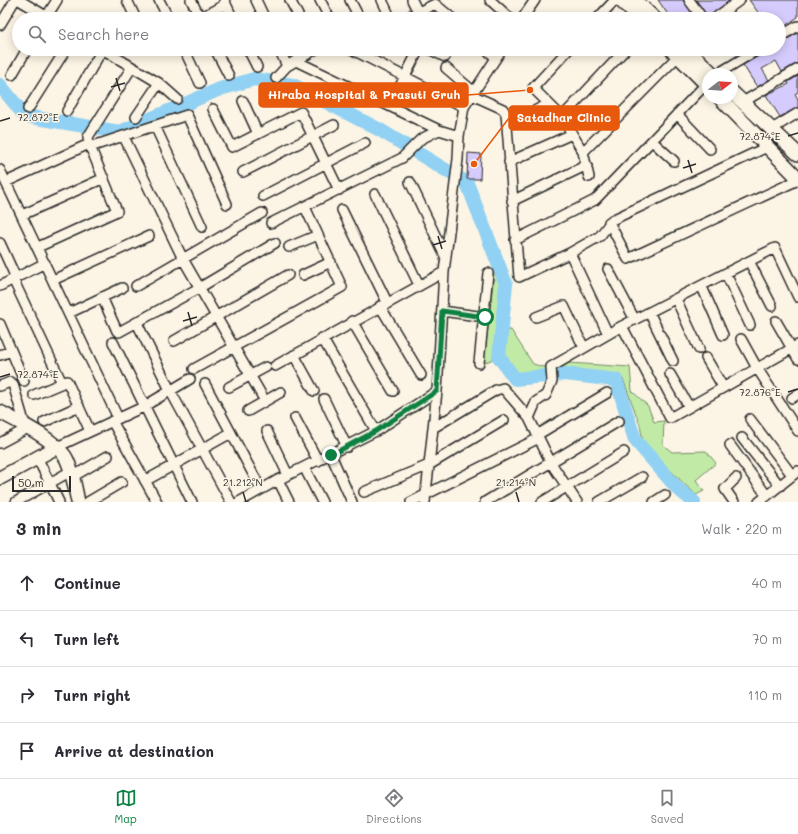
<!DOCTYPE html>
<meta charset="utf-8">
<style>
body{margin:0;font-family:Mali,sans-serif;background:#f2f2f3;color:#2b2b33}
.compass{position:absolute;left:702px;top:68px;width:36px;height:36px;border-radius:50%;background:#fff;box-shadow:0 2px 10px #0003;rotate:73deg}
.scale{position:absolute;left:12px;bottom:10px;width:59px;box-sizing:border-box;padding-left:4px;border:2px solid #2b2b2b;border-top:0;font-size:11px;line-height:14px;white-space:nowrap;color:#2b2b2b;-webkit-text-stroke:3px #fcf5e5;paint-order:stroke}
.stop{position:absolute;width:12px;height:12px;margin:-9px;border:3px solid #0b8043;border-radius:50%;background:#fff}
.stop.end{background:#0b8043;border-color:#fff;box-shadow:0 1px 4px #0008}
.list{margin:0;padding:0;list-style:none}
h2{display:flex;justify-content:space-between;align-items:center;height:52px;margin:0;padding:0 16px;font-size:17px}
h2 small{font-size:13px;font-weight:400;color:#7c7c81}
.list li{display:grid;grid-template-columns:26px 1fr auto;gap:12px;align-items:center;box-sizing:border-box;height:56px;padding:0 16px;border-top:1px solid #e1e1e2}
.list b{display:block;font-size:15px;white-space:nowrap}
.list em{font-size:13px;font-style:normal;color:#7c7c81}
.icon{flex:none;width:22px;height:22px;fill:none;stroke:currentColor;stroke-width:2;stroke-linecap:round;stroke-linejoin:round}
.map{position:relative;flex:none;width:798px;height:502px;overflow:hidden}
.search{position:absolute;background:#fff;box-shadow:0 2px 10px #0003;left:12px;right:12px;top:12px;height:44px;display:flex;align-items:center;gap:10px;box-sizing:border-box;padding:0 14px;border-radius:22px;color:#7c7c81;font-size:15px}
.sheet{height:276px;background:#fff}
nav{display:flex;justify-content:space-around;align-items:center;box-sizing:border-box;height:56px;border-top:1px solid #e1e1e2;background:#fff;font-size:11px;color:#7c7c81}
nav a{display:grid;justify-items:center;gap:2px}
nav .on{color:#0b8043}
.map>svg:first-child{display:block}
.green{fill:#c1eaa6;stroke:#768a68}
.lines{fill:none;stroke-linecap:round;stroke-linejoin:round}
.river{stroke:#91d1f3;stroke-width:14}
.building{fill:#d6cbfd;stroke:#2b2b2b}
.street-casing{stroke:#2b2b2b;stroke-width:12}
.secondary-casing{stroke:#2b2b2b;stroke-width:16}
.street{stroke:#fcf5e5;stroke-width:9}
.secondary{stroke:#fcf5e5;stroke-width:13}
.route{stroke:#0b8043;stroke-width:5}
.ticks{fill:none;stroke:#2b2b2b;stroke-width:1.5}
.ticks-label{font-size:10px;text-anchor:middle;fill:#2b2b2b;stroke:#fcf5e5;stroke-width:3;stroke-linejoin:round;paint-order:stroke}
.leader{fill:none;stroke:#e8590c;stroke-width:1.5}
.callout-dot{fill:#e8590c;stroke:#fcf5e5;stroke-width:1.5}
.callout{fill:#e8590c;stroke:#e8590c;stroke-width:1.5}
.callout-label{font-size:12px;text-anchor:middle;font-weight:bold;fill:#fff}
</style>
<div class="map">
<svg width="798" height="502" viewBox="0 0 798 502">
<rect width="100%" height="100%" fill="#fcf5e5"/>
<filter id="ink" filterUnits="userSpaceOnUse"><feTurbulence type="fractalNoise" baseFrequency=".025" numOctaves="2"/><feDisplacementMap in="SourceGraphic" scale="8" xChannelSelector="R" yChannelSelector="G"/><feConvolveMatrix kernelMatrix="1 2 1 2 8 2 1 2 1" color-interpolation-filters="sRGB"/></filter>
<g filter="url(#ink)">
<path class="green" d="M494 273 502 276 498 357 484 363Z
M511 330 533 364 557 371 569 363 630 367 632 391 648 406 654 422 664 421 663 445 672 452 706 451 716 463 696 480 704 491 696 495 652 453 643 442 640 425 623 379 596 373 563 374 539 377 515 372 504 354V331Z"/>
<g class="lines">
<path class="river" d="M0 85 25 116 120 132 220 89 254 79 293 85 380 130 467 183 506 284 499 357 515 379 565 374 616 380 635 440 677 488 694 502"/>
</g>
<path class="building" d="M658 0H683L696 19H671Z
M696 0H730L708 17Z
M749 0H798V17L779 30V19H763Z
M798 33V63L782 72 776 61 762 69 769 80 757 87 743 65 762 54 765 49H783L780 43Z
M798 76V92L795 94 798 99V107L780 117 766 95 789 84 788 82Z
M468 153 481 154 480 179H467Z"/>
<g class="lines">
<g class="street-casing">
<path id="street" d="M19 0 51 19
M127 0 136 19
M159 0 169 19
M191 0 201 19
M224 0 233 19
M256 0 265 19
M290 0 300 19
M320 0 330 19
M350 0 360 19
M382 0 391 19
M412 0 418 12
M490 0 511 19
M689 0 703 19
M45 19 57 0
M198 19 226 4
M404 19 435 4 453 19
M522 19 535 0
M597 19 615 0
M714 19 740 0
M0 25 15 0
M779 37 798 26
M102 49 159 83 177 99
M184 49 200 83
M215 49 229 76
M248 49 257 67
M279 49 287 66
M351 49 464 107
M429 49 445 57
M486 49 496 58
M569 49 533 88 562 117 583 152 589 177
M296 61 439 130 459 136
M446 68 474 92
M717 74 759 49
M12 75 27 49
M276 78 287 66 316 49
M472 95 503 109 506 114 519 277 570 253 600 236 612 220 769 146
M243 101 258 134
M743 102 798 69
M390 106 419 49
M28 109 66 49
M213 109 232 147 301 112 339 190
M67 111 102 50
M677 114 710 149
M136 117 159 83
M562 117 626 49
M507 125 548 104
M155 126 202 227
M772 129 798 113
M124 137 183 259 265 401
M652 141 674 161
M90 147 187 115 227 204
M583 152 678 56
M509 162 572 134
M0 170 118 418
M243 172 334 125
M6 182 89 144
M410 182 445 256
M375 194 419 285
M263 196 365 143
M512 201 587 165
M342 210 387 302
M22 215 104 178
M609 222 628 259 798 180
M271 223 402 158 421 139 439 130
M515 240 595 200 706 84
M0 243 16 278
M38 247 117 211 89 144 88 137 132 67
M289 247 318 235
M570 253 608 334
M749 261 772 306
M608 269 635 320
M726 274 750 325
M303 275 331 262
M13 279 62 383
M53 280 149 236
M0 286 45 263
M136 286 262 213
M702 287 723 335
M102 297 117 331 119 332 199 288 275 243
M676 299 699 349
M380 306 421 375
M442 311 485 317
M649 312 673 361
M69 313 122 288
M536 317 564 306 584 348
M352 321 393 391
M776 321 798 359
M137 323 171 392 231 502
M0 324 24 381
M622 326 670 418 798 345
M322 338 376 431
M741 339 757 368 798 431
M174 341 288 275
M113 342 192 502
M0 355 11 351
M294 355 314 391
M706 358 723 387
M479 363 488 273
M275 366 444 272
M194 369 342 287 305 207
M670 374 689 407
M205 384 261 489
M0 386 10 382 13 384 25 425
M229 387 266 367
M34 395 67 381 90 431
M792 398 798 394
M324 399 347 447
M248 411 281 392
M295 418 318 461
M750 419 792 475
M112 421 157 502
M44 422 79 406
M433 428 496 390 503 388 529 418
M267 431 288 475
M537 435 607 393
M742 438 780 486
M0 443 28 428
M730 445 767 496
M57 447 143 407 190 379
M331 455 352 502
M37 457 59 502
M304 467 322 502
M72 477 108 456
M278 480 289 502
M145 481 231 433
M364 492 429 465 504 420
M16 502 71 471
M88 502 122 482
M239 502 278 480 376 431 437 391
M411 502 539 438
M425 502 437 391 444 272 458 159 459 136 464 107 502 49
M485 502 619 421
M542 502 624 452
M577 502 551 463 529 418 536 402 546 395 552 381 551 367 622 326 775 248 798 297
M599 502 642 477
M654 502 665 495
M734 502 725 489 736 478
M759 502 798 471"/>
</g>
<g class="secondary-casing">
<path id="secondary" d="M620 0 640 19
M635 0 655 19
M671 49 708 86
M687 49 713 74
M732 92 798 154
M720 98 798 178
M0 412C19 422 58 441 67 460 73 473 75 488 78 502
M0 478 57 447"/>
</g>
<use href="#street" class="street"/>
<use href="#secondary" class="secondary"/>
</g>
</g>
<g class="lines" filter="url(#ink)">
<path class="route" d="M331 455 376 431 437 391 442 311 485 317"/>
</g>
<path class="ticks" d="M116 78 120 91M111 87 125 83M0 121 10 118M788 136 798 133M688 160 692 173M683 168 696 164M438 236 442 249M433 245 446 241M188 312 192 326M183 321 197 317M0 377 10 374M788 392 798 389M243 492 246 502M516 492 519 502"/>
<g class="ticks-label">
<text x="38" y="121">72.872°E</text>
<text x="760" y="140">72.874°E</text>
<text x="38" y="378">72.874°E</text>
<text x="760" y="396">72.876°E</text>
<text x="243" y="486">21.212°N</text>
<text x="516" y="486">21.214°N</text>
</g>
<path class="leader" d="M530 90L468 95M474 164L509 118"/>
<g class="callout-dot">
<circle cx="530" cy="90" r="4"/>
<circle cx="474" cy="164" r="4"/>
</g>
<g class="callout">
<rect x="259" y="83" width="209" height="24" rx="4"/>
<rect x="509" y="106" width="110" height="24" rx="4"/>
</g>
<g class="callout-label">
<text x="364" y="99">Hiraba Hospital &amp; Prasuti Gruh</text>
<text x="564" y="122">Satadhar Clinic</text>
</g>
</svg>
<svg class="compass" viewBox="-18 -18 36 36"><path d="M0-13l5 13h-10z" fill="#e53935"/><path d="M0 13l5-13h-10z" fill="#7c7c81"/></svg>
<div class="scale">50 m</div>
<div class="stop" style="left:485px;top:317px"></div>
<div class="stop end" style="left:331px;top:455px"></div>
<div class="search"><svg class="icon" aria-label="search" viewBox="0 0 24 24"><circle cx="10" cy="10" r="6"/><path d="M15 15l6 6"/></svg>Search here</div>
</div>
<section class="sheet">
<h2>3 min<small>Walk · 220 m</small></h2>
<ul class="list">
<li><svg class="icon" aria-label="ahead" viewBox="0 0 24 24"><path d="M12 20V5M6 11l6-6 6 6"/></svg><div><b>Continue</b></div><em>40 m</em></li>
<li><svg class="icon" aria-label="left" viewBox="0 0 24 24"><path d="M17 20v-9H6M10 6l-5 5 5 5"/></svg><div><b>Turn left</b></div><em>70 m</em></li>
<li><svg class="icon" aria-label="right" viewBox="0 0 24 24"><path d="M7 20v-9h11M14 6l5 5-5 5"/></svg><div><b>Turn right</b></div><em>110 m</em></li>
<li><svg class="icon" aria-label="arrive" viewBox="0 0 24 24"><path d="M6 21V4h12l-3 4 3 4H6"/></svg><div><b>Arrive at destination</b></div></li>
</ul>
</section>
<nav>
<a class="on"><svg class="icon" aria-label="map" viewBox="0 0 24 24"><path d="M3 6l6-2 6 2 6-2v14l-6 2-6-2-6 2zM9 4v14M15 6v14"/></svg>Map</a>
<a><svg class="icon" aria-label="directions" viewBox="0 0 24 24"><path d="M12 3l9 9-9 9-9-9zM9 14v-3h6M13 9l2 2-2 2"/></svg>Directions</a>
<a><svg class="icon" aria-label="saved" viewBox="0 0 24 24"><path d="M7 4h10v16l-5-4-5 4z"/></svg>Saved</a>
</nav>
